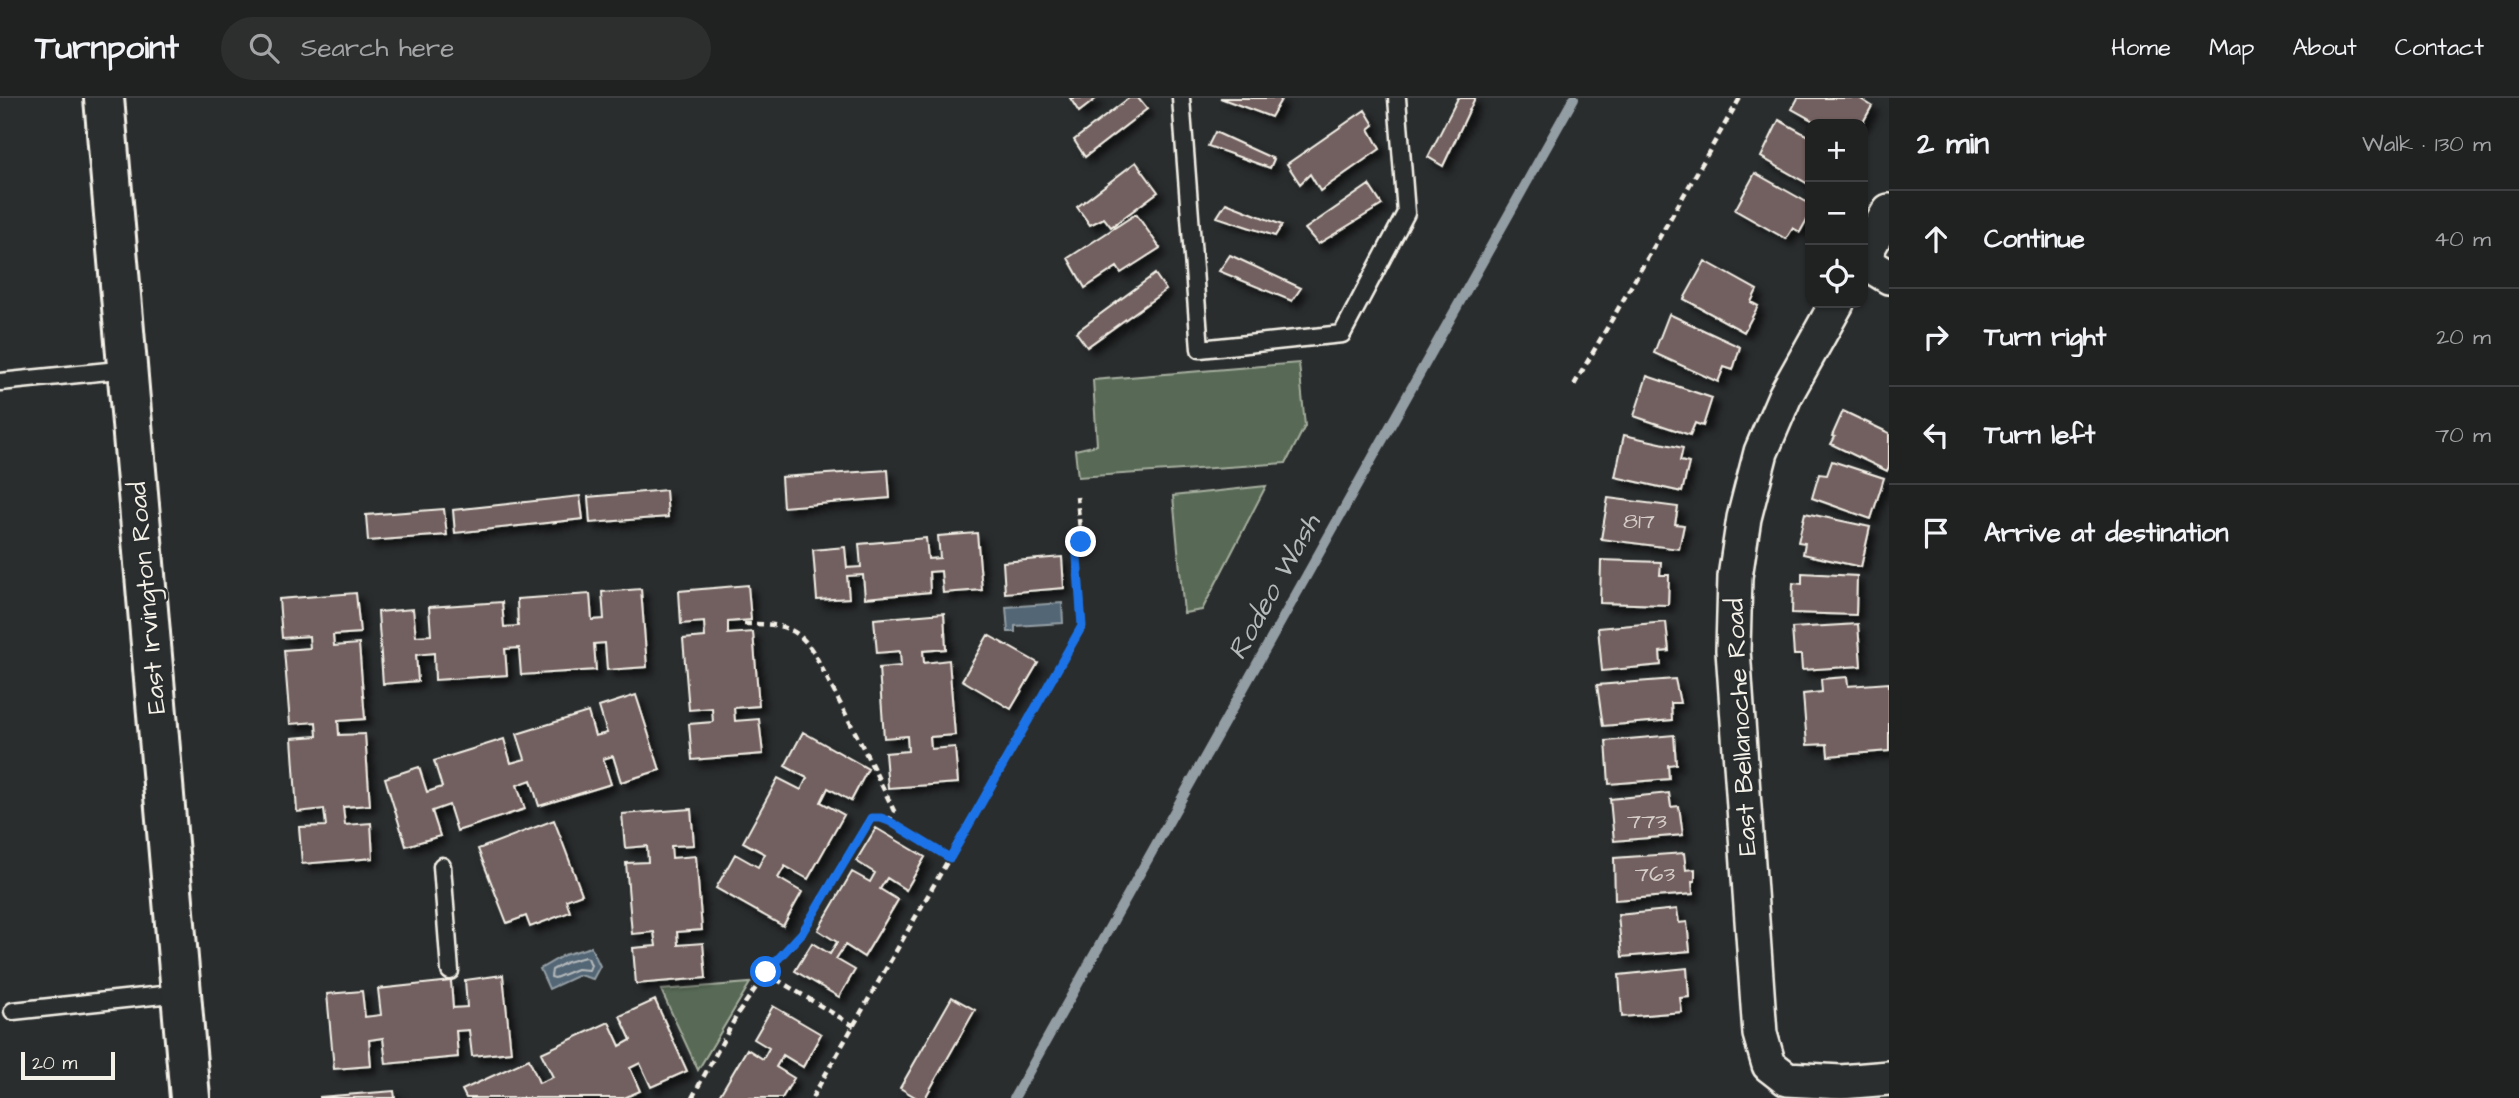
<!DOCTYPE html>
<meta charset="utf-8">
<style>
body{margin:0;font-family:"Architects Daughter",sans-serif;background:#2d2f2f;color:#f1f3f6}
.controls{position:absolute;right:21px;top:21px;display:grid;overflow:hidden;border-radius:14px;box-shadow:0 2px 5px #0004}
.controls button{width:63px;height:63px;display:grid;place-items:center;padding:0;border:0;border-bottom:2px solid #3d3f40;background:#202222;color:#f1f3f6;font:35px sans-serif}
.scale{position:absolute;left:21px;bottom:18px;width:94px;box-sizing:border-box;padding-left:7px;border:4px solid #f4f1e8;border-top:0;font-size:19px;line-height:24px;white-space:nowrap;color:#f4f1e8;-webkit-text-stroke:5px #2a2d2e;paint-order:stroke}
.stop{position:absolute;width:21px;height:21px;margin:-16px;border:5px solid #1a73e8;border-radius:50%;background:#fff}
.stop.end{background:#1a73e8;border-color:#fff;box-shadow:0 2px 7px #0008}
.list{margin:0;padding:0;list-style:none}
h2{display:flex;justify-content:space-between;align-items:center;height:91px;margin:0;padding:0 28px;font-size:30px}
h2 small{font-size:23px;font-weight:400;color:#a2a4a5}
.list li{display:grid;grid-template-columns:46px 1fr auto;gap:21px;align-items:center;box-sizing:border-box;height:98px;padding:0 28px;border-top:2px solid #3d3f40}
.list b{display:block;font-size:26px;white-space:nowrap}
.list em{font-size:23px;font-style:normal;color:#a2a4a5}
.icon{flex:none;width:38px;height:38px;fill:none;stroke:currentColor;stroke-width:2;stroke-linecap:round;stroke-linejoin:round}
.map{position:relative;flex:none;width:1889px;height:1000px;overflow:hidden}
header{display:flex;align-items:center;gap:42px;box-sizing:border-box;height:98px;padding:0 35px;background:#202222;border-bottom:2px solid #3d3f40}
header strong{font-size:33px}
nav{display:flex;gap:38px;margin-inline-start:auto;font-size:24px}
.search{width:490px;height:63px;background:#2d2f2f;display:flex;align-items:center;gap:18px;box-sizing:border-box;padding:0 24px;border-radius:38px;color:#a2a4a5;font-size:26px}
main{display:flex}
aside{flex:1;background:#202222}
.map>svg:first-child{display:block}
.green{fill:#586b56;stroke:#a6ae9f;stroke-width:2}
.water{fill:#536676;stroke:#939ea4;stroke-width:2}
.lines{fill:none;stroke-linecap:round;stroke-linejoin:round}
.shore{stroke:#b4b9ba;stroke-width:2}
.stream{stroke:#939ea4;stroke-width:10}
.building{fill:#725f5e;stroke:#f4f1e8;stroke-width:2;filter:url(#shadow)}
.lane-casing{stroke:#f4f1e8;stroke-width:21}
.street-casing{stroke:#f4f1e8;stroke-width:38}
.secondary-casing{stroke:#f4f1e8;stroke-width:44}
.path{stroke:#f4f1e8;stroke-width:4.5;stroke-dasharray:7 5;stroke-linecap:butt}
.lane{stroke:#2a2d2e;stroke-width:16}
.street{stroke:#2a2d2e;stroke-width:33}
.secondary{stroke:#2a2d2e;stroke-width:38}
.route{stroke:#1a73e8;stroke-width:9}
.labels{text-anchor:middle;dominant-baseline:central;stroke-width:5;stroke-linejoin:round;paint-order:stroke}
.number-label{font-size:23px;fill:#d4ccc6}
.street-label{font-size:26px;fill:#f4f1e8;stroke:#2a2d2e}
.water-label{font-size:28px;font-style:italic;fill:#b4b9ba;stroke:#2a2d2e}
</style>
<header>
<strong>Turnpoint</strong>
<div class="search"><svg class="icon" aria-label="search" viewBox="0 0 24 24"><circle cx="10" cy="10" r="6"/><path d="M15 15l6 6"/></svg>Search here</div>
<nav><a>Home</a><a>Map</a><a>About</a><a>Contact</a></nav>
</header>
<main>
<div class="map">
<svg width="1889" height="1000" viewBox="0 0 1889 1000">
<defs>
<filter id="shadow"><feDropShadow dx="6" dy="6" stdDeviation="3.5" flood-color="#0009"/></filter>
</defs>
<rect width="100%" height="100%" fill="#2a2d2e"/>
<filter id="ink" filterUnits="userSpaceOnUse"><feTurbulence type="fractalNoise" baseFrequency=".0143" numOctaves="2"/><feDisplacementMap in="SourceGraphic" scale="14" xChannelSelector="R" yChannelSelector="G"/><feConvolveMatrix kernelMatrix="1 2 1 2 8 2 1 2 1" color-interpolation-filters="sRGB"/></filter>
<g filter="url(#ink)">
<path class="green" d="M1299 265 1305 328 1286 365 1078 379 1075 352 1097 347 1093 282Z
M1266 388 1202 512 1184 515 1173 398Z
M750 885 698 972 661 892Z"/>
<path class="water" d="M1062 505 1063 525 1015 528V534H1008L1006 509Z
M591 849 600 868 593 881 579 877 549 891 540 871 564 857Z"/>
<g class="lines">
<path class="shore" d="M585 859 588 860 591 867 589 872 577 871 555 880 551 879 552 872 567 864Z"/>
<path class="stream" d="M1014 1000 1574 0"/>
</g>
<path class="building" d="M1070 0H1097L1079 14Z
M1129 0H1138L1147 11 1085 59 1074 42Z
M1220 0H1282L1271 19Z
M1458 0H1475L1443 68 1428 59Z
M1798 0H1859L1872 8 1862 26H1819L1792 11Z
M1365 12 1374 27 1369 31 1380 51 1320 93 1310 76 1300 86 1287 66Z
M1779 22 1810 39V87L1761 59Z
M1215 34 1274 61 1270 70 1208 48Z
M1136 64 1158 94 1111 129 1104 120 1090 127 1077 109Z
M1755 75 1810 106V116L1800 134 1793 130 1786 141 1735 112Z
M1369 87 1382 107 1318 146 1305 131Z
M1226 105 1282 127 1275 138 1217 119Z
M1136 116 1160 150 1121 175 1117 169 1085 190 1068 160Z
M1230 157 1301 190 1292 203 1219 173Z
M1705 163 1757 192 1751 204 1758 208 1744 234 1684 201Z
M1155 176 1166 192 1087 249 1076 234Z
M1669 216 1740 249 1733 272 1724 269 1718 284 1654 255Z
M1647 278 1712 300 1703 328 1695 325 1690 337 1634 318Z
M1843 313 1889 335V368L1887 373 1831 346 1835 339 1832 338Z
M1624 337 1683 350 1680 363 1689 365 1682 394 1615 379Z
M1832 363 1884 380 1871 421 1812 400 1819 376 1827 377Z
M888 372 890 400 783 409 781 379Z
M666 392 668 419 590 425 588 399Z
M580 398 583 421 455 435 453 412Z
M1608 400 1678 409 1675 426 1684 427 1679 451 1601 441Z
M444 411 447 437 368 443 366 417Z
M1805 415 1870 429 1861 469 1803 456 1805 445 1798 444Z
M977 435 982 492 943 495 941 473 929 474 930 494 865 500 863 477 847 478 849 500 817 502 813 452 845 449 847 470 861 469 859 446 926 440 928 461 940 460 938 438Z
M1062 459 1064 490 1005 495 1003 464Z
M1601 462 1661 464 1660 477H1669L1668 507 1600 505Z
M1802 475 1857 478 1856 517 1792 515 1793 485 1802 486Z
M748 487 751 522 728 524V536L753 534 759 608 734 610 735 623 759 621 763 656 692 662 689 626 713 624 712 610 689 612 683 541 705 539 704 524 681 526 679 493Z
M641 491 647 569 607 572 605 545 594 546 596 572 521 577 519 550 505 551 507 577 435 582 434 555 416 557 418 583 383 586 378 514 413 511 416 538 431 537 429 509 502 504 504 529 518 528 517 501 590 496 592 522 604 521 602 494Z
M356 495 360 535 333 537 334 548 359 546 365 621 338 623 339 637 365 636 370 707 343 709 345 727 371 725 373 760 302 766 299 729 326 728 324 711 297 714 292 640 317 638 316 624 290 626 284 552 310 550 309 538 282 540 279 501Z
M944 515 946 551 923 553 924 565 949 562 955 637 930 639 931 651 955 649 958 685 888 690 885 655 908 653 907 638 884 640 879 570 901 568 900 553 877 555 874 521Z
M1666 524 1669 553 1660 554 1661 567 1602 573 1598 530Z
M1858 526 1861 568 1802 572 1801 557H1794L1792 530Z
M988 537 1038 565 1011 611 962 582Z
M1847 579 1848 588 1889 585V653L1828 658 1827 646 1807 647 1803 596 1822 594 1821 581Z
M1675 581 1680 605H1671L1672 622 1603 628 1597 587Z
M636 597 660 672 621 684 613 658 603 661 611 686 539 708 531 682 517 687 525 711 457 733 449 707 432 713 440 738 406 748 385 680 419 669 427 694 442 689 434 663 504 641 511 665 525 661 517 636 588 614 595 638 607 635 599 609Z
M803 634 868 671 851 703 828 690 821 704 844 717 808 781 785 768 778 780 802 794 783 828 716 790 735 756 758 769 765 756 743 744 778 680 801 692 807 680 785 668Z
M1674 637 1676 666 1668 667 1669 681 1609 686 1606 643Z
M1669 695 1671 709 1679 708 1683 737 1614 743 1610 701Z
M691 711 694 747 671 748 672 760 696 758 702 832 677 834 678 847 703 845 706 880 636 886 633 850 656 848 654 834 632 836 626 765 648 764 647 748 625 750 622 716Z
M554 722 582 796 566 802 570 814 530 829 526 818 507 825 478 751Z
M876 730 925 759 906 792 887 780 880 791 898 802 864 859 845 847 836 861 855 872 839 899 795 873 812 845 830 856 837 844 818 832 852 774 870 784 875 775 856 763Z
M1684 755 1686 772 1695 771V783H1692L1693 796 1615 802 1614 760Z
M1677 811 1679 825 1687 824 1690 853 1622 859 1618 817Z
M1687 870 1689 899 1680 900 1682 914 1622 919 1619 877Z
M503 877 511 954 472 958 469 932 456 933 458 959 386 966 383 940 369 942 371 968 334 971 327 896 362 893 365 919 381 917 378 891 451 883 453 910 467 909 465 882Z
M952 899 975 912 925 1000H917L900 990Z
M655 902 687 973 651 989 640 965 630 970 640 993 624 1000H466L462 992 529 961 539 985 553 979 541 955 609 924 620 948 631 942 620 918Z
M773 908 821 936 803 969 783 957 776 969 794 980 782 1000H718L747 951 763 961 769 950 754 941Z
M394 993 395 1000H320V999Z"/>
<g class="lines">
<g class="lane-casing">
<path id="lane" d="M1181 0 1200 251 1342 236 1406 115 1397 0
M0 284 128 271
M442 768 450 873
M13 913 181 895"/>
</g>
<g class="street-casing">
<path id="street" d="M1863 159 1889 113
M1863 163 1889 179
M1837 205 1785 298 1761 354 1744 420 1735 479 1733 552 1760 936 1769 967 1787 981 1841 984 1889 980"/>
</g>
<g class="secondary-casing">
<path id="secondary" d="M104 0 190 1000"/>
</g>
<path class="path" d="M1574 287 1740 0
M744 526C764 526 786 525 801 539 814 551 822 571 830 586 852 628 874 670 894 713L889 723
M854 928 766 875 801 835 871 720H881L889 723 950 760
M692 1000 737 917 766 875
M812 1000 1082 528 1076 445 1081 444 1077 399"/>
<use href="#lane" class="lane"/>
<use href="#street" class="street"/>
<use href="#secondary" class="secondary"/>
</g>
</g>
<g class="lines" filter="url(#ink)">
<path class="route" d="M766 874 802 835 871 720H881L889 723 950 760 1082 528 1076 445 1081 444"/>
</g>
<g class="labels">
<g class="number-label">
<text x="1639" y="423">817</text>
<text x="1647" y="723">773</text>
<text x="1655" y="776">763</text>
</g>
<g class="street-label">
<text transform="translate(147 500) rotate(-95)">East Irvington Road</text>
<text transform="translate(1741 629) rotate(-93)">East Bellanoche Road</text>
</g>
<g class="water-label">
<text transform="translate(1274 489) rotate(-61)">Rodeo Wash</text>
</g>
</g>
</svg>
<div class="controls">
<button>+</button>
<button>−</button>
<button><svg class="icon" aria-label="locate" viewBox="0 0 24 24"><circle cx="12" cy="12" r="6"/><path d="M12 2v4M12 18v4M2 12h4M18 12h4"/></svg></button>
</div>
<div class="scale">20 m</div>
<div class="stop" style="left:766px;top:874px"></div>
<div class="stop end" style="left:1081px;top:444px"></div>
</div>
<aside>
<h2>2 min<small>Walk · 130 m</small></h2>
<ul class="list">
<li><svg class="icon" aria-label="ahead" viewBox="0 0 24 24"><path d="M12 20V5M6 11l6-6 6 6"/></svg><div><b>Continue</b></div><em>40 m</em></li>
<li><svg class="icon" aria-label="right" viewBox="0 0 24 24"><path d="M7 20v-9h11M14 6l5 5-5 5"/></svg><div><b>Turn right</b></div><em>20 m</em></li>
<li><svg class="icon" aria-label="left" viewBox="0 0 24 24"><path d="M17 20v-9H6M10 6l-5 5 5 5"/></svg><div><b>Turn left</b></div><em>70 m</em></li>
<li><svg class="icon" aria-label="arrive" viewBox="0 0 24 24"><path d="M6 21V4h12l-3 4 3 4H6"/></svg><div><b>Arrive at destination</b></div></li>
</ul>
</aside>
</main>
